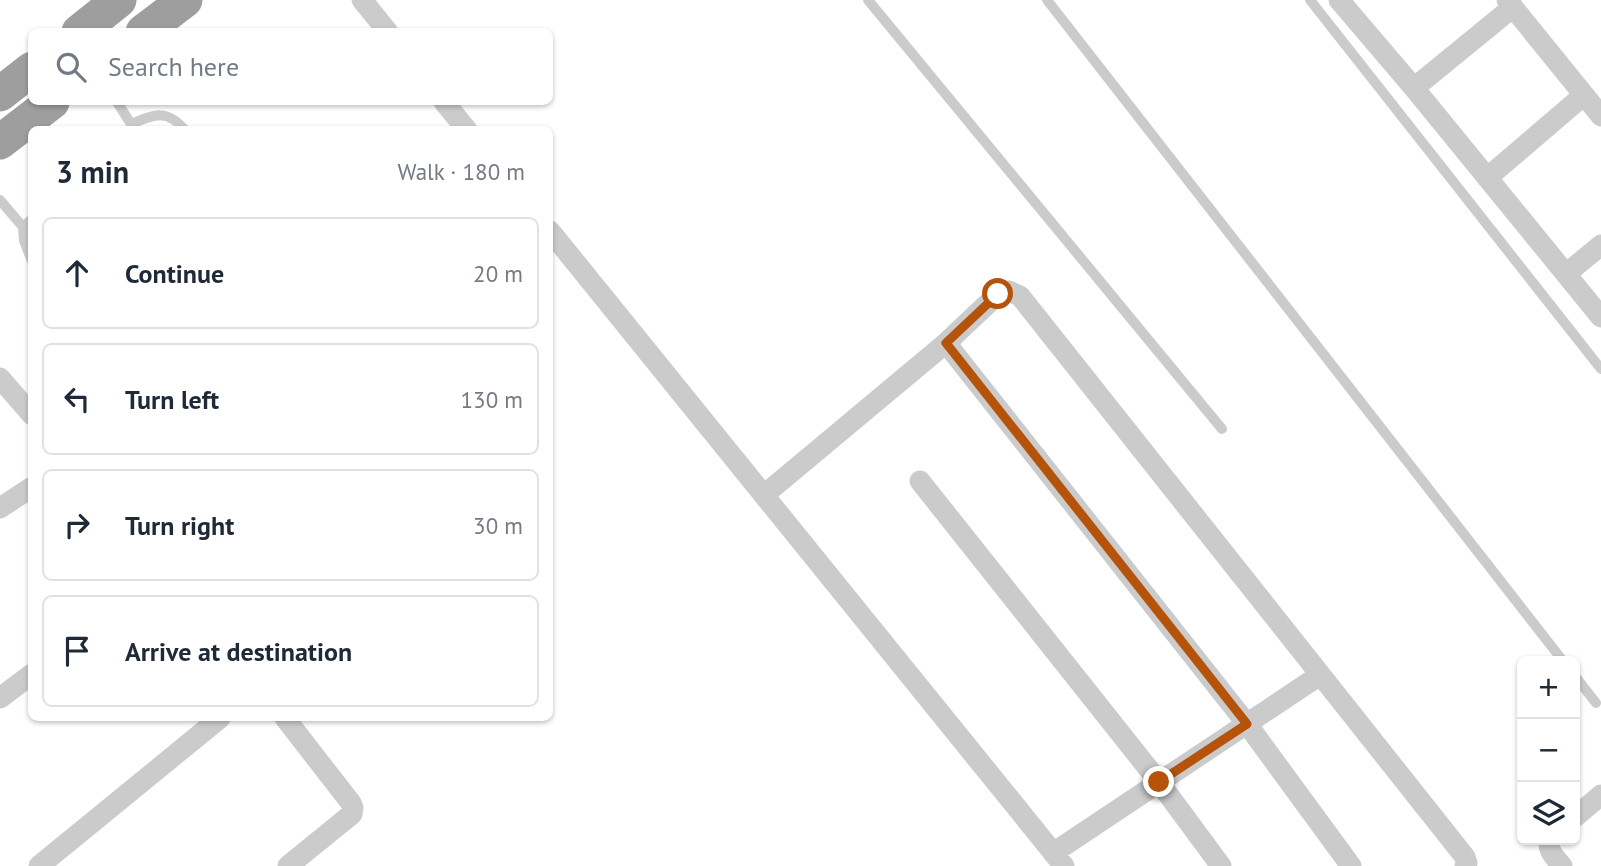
<!DOCTYPE html>
<meta charset="utf-8">
<style>
body{margin:0;font-family:"PT Sans",sans-serif;background:#f6f6f7;color:#1f2937}
.controls{position:absolute;right:21px;bottom:21px;display:grid;overflow:hidden;border-radius:10px;box-shadow:0 2px 5px #0004}
.controls button{width:63px;height:63px;display:grid;place-items:center;padding:0;border:0;border-bottom:2px solid #e0e1e3;background:#fff;color:#1f2937;font:35px sans-serif}
.stop{position:absolute;width:21px;height:21px;margin:-16px;border:5px solid #b45309;border-radius:50%;background:#fff}
.stop.end{background:#b45309;border-color:#fff;box-shadow:0 2px 7px #0008}
.list{margin:0;padding:0;list-style:none}
h2{display:flex;justify-content:space-between;align-items:center;height:91px;margin:0;padding:0 28px;font-size:30px}
h2 small{font-size:23px;font-weight:400;color:#747a83}
.list li{display:grid;grid-template-columns:46px 1fr auto;gap:21px;align-items:center;box-sizing:border-box;height:112px;margin:0 14px 14px;padding:0 14px;border:2px solid #e0e1e3;border-radius:10px}
.list b{display:block;font-size:26px;white-space:nowrap}
.list em{font-size:23px;font-style:normal;color:#747a83}
.icon{flex:none;width:38px;height:38px;fill:none;stroke:currentColor;stroke-width:2;stroke-linecap:round;stroke-linejoin:round}
.map{position:relative;flex:none;width:1601px;height:866px;overflow:hidden}
.search{position:absolute;background:#fff;box-shadow:0 2px 5px #0004;left:28px;top:28px;width:525px;height:77px;display:flex;align-items:center;gap:18px;box-sizing:border-box;padding:0 24px;border-radius:10px;color:#747a83;font-size:26px}
.panel{position:absolute;background:#fff;box-shadow:0 2px 5px #0004;left:28px;top:126px;width:525px;height:595px;border-radius:10px}
.map>svg:first-child{display:block}
.lines{fill:none;stroke-linecap:round;stroke-linejoin:round}
.service{stroke:#cbcbcb;stroke-width:10}
.minor{stroke:#cbcbcb;stroke-width:21}
.trunk{stroke:#9e9e9e;stroke-width:35}
.route{stroke:#b45309;stroke-width:9}
</style>
<div class="map">
<svg width="1601" height="866" viewBox="0 0 1601 866">
<rect width="100%" height="100%" fill="#fff"/>
<g class="lines">
<path class="service" d="M868 0 1222 429
M1047 0 1563 661
M1310 0 1601 369
M117 102 131 124C155 114 167 109 185 130
M0 200 23 227 32 219
M23 227 24 241 32 261
M1575 676 1596 703"/>
<path class="minor" d="M362 0 388 32
M1339 0 1414 88 1601 317
M1507 0 1601 116
M1414 88 1513 7
M444 102 467 130
M1487 178 1584 95
M550 231 1064 866
M1566 274 1601 245
M946 343 1247 724 1351 866
M0 378 32 415
M920 481 1159 782 1221 866
M764 495 946 343 998 294 1009 291 1020 296 1465 857 1467 863 1465 866
M0 508 32 487
M0 698 32 674
M285 718 351 803 353 808 352 814 288 866
M1575 817 1601 795
M1550 840C1546 850 1556 858 1562 866
M1053 853 1320 675
M39 866 220 718"/>
<path class="trunk" d="M79 32 119 0
M143 32 185 0
M0 94 32 69
M0 142 52 102"/>
</g>
<g class="lines">
<path class="route" d="M998 294 946 343 1247 724 1159 782"/>
</g>
</svg>
<div class="controls">
<button>+</button>
<button>−</button>
<button><svg class="icon" aria-label="layers" viewBox="0 0 24 24"><path d="M12 4l9 5-9 5-9-5zM3 14l9 5 9-5"/></svg></button>
</div>
<div class="stop" style="left:998px;top:294px"></div>
<div class="stop end" style="left:1159px;top:782px"></div>
<div class="search"><svg class="icon" aria-label="search" viewBox="0 0 24 24"><circle cx="10" cy="10" r="6"/><path d="M15 15l6 6"/></svg>Search here</div>
<section class="panel">
<h2>3 min<small>Walk · 180 m</small></h2>
<ul class="list">
<li><svg class="icon" aria-label="ahead" viewBox="0 0 24 24"><path d="M12 20V5M6 11l6-6 6 6"/></svg><div><b>Continue</b></div><em>20 m</em></li>
<li><svg class="icon" aria-label="left" viewBox="0 0 24 24"><path d="M17 20v-9H6M10 6l-5 5 5 5"/></svg><div><b>Turn left</b></div><em>130 m</em></li>
<li><svg class="icon" aria-label="right" viewBox="0 0 24 24"><path d="M7 20v-9h11M14 6l5 5-5 5"/></svg><div><b>Turn right</b></div><em>30 m</em></li>
<li><svg class="icon" aria-label="arrive" viewBox="0 0 24 24"><path d="M6 21V4h12l-3 4 3 4H6"/></svg><div><b>Arrive at destination</b></div></li>
</ul>
</section>
</div>
